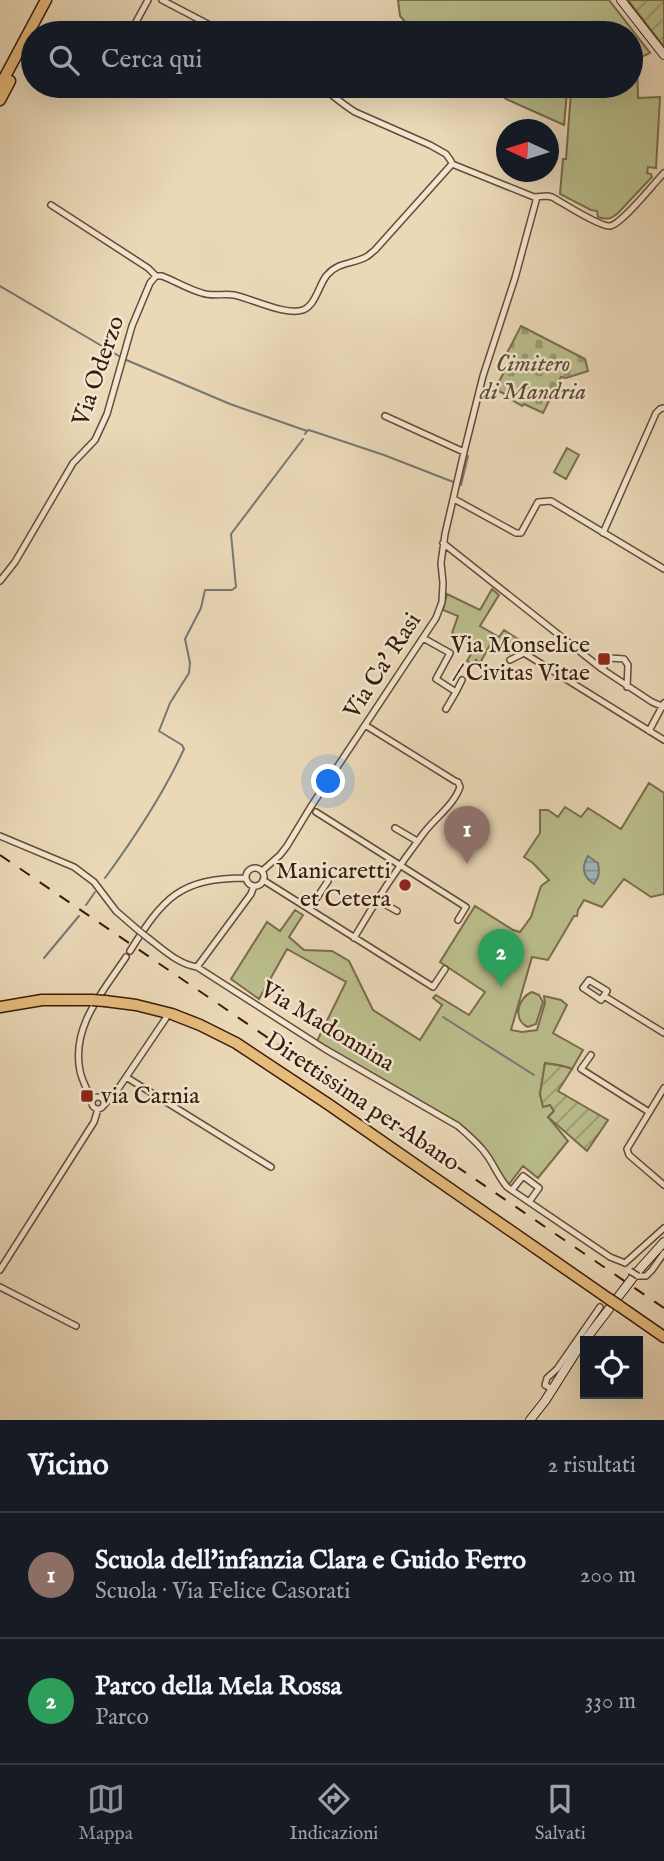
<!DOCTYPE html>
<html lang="it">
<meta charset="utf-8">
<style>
body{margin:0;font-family:"IM FELL English",serif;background:#242831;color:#f1f3f6}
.controls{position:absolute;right:21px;bottom:21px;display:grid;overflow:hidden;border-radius:0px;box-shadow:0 7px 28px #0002}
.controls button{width:63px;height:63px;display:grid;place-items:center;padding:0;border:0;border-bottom:2px solid #363941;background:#171b24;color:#f1f3f6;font:35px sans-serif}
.compass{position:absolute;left:496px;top:119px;width:63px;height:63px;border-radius:50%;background:#171b24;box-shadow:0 7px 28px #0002;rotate:274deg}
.you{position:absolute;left:329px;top:782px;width:24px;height:24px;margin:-18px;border:5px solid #fff;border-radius:50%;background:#1a73e8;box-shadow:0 0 0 10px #1a73e833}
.badge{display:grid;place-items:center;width:46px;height:46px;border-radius:50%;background:#8c9099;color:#fff;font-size:23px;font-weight:700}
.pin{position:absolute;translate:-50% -58px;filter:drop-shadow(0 2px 4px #0008)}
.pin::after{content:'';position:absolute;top:37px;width:24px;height:21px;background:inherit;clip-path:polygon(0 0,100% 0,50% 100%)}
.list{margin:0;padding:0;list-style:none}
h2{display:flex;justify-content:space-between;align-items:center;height:91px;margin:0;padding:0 28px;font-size:30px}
h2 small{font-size:23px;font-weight:400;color:#9ea1a6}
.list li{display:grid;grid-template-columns:46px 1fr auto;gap:21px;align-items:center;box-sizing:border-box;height:126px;padding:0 28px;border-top:2px solid #363941}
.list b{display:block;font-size:26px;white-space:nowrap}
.list p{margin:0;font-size:23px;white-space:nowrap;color:#9ea1a6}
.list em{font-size:23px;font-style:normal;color:#9ea1a6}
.icon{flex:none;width:38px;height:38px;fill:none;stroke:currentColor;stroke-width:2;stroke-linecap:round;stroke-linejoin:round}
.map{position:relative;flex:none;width:664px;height:1420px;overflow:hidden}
.search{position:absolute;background:#171b24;box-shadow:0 7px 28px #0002;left:21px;right:21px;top:21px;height:77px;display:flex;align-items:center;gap:18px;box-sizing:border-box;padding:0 24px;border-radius:38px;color:#9ea1a6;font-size:26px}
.sheet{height:343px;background:#171b24}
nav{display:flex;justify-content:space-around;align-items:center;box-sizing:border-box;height:98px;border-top:2px solid #363941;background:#171b24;font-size:19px;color:#9ea1a6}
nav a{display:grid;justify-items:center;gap:4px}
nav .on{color:#8c9099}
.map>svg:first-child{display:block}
.cemetery{fill:url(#cemetery-stones);stroke:#7a6c4c;stroke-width:2}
.park{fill:#babe8c;stroke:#7a6c4c;stroke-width:2}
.garden{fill:url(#garden-furrows);stroke:#7a6c4c;stroke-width:2}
.water{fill:url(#water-rules);stroke:#757874;stroke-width:2}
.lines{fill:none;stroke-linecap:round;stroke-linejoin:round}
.stream{stroke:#757874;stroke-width:2}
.street-casing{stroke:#664a37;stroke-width:8}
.secondary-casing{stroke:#3a1a0c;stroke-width:10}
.highway-casing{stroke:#3a1a0c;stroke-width:13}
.street{stroke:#f1e6d0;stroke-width:5}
.secondary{stroke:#f1e6d0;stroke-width:8}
.highway{stroke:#e5bc7c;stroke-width:10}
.rail{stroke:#3a1a0c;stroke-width:2;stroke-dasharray:12 12;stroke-linecap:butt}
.street-bridge-casing{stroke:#664a37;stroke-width:8;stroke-linecap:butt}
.highway-bridge-casing{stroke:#3a1a0c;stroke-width:13;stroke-linecap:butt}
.street-bridge{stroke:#f1e6d0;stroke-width:5}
.highway-bridge{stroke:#e5bc7c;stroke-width:10}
.poi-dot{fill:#8f2418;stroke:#f1e6d0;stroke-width:2.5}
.labels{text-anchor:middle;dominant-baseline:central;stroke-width:5;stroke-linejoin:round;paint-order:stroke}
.park-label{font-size:24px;font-style:italic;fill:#604b32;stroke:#f1e6d0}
.street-label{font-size:24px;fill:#3a1a0c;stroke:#f1e6d0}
.poi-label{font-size:24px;fill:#3a1a0c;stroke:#f1e6d0;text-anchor:end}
</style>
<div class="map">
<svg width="664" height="1420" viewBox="0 0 664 1420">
<defs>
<pattern id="cemetery-stones" width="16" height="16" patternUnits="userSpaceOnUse" patternTransform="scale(1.75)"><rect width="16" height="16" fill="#babe8c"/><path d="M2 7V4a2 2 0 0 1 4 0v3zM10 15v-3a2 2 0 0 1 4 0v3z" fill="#989a71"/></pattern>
<pattern id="garden-furrows" width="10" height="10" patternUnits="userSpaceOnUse" patternTransform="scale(1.75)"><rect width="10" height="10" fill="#babe8c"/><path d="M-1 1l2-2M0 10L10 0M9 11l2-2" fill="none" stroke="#989a71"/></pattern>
<pattern id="water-rules" width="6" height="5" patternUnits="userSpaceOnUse" patternTransform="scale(1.75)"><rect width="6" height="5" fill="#9db7b9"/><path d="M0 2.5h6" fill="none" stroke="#819495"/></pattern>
</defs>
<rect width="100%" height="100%" fill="#ead8b7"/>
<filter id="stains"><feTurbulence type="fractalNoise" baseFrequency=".00286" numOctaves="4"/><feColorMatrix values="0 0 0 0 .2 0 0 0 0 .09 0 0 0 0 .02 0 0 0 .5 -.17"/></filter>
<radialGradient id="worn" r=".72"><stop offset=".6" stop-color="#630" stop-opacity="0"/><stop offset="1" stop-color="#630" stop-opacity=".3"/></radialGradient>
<path class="cemetery" d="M521 326 585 359 588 371 566 378 561 377 543 413 524 404 522 406 512 400V398L495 389 512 357 507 353Z"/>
<path class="park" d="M398 0H609L650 53 631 62V33H415L400 16Z
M637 62 638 98 660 97 656 168 648 167 647 173 651 174 652 177 618 213C611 219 607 220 598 217L597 211 591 210 560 194 563 159H566L571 92 584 86H631V65Z
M490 86H578L567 91 564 125 506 99Z
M567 448 579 455 566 479 554 472Z
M492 589 499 595 480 626 499 637 504 630 518 639 509 654 491 643 480 663 476 660 473 665 467 661 476 646 452 633 458 616 443 610 447 594 480 610Z
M649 783 664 793V894L651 897 624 879 602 907 584 900 578 910 577 916H574L548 960 532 957 511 1030 522 1032 537 1030 545 1003 544 996 561 1000 567 1005 553 1033 583 1050 572 1069C563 1065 554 1064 545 1063L540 1094 543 1106 550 1105 554 1111 548 1117 568 1141 538 1178 523 1166 507 1187 487 1155 465 1132 316 1043 346 982 287 949 259 999 231 979 267 922 280 931 295 910 303 915 289 937 304 950 332 951 349 961 373 1010 420 1040 442 1005 433 998 436 995 469 1015 485 992 440 962 475 906 513 930 520 932 531 917 541 886 549 880 533 863 524 857 540 833V810H548L558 817 565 807 581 817 588 808 621 829Z
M532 992 539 995 543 1002 536 1024 528 1027C512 1020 518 997 532 992Z"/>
<path class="garden" d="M628 0H664V47Z
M545 1063C555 1065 563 1065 572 1069L558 1091 608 1120 587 1151 548 1117 554 1111 550 1105 543 1107 540 1094Z"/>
<path class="water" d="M588 856 598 863C600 872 599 877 594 884 583 877 581 867 588 856Z"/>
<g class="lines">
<path class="stream" d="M0 286 124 359 230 404 307 431
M305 434 308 430 312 431 384 455 461 485 468 456
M105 878C135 837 163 795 184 749L182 745 159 731 170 703 189 673 190 663 185 639 201 608 205 590H232L236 587 231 534 303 439
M86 905 95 892
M44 958 79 916
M443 1017 534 1075"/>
<g class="street-casing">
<path id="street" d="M162 0 225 33
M130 33 148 0
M319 86C332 94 342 104 355 112L430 145 446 154 451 161 452 164
M51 205 148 268 156 276
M385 416 464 452
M454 499 516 533H521L538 502 551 501 664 569
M603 533 656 413 660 409 664 408
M443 543 602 669 652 702 664 707
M0 581 15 562 73 463 95 440 107 414 132 326 150 283 156 276H162C175 281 188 289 202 293 213 297 224 293 234 295 253 299 286 316 303 310 316 305 319 284 327 275 338 262 353 264 366 257 370 255 372 252 375 250L452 164 534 197 547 196 552 197C563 203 600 227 610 226 622 224 654 183 664 173
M423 638 450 653 436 679 456 692 446 709
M510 660 524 653 664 740
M602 669 610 658 624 659 628 665 627 687
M456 692 462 680
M649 731 664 703
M316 812 466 907 458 920
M395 828 417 841
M0 836 74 867 94 882 116 911 138 930
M246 877a9 9 0 1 1 18 0a9 9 0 1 1-18 0Z
M262 871 280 855 287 846 310 808 436 618 442 602 443 583 441 563 445 534 464 452 483 376 515 278 537 197
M263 880 433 987 445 969
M377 900 397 911
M310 908 328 881
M148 938C164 950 178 964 197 967L325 1049 458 1126C468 1135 478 1143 486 1154 494 1165 498 1176 507 1187L610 1257 625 1263
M354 938C375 902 398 867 423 834 434 819 454 805 460 787L458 782 455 781 365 725
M130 951C164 897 180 878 246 878
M197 967 251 894 254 886
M589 980 607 991 601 1000 583 988Z
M604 996 664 1033
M591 1055 581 1069 649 1112
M126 1077 271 1167
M664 1088 627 1149 629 1155 664 1185
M92 1103a6 6 0 1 1 12 0a6 6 0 1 1-12 0Z
M92 1101C88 1091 82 1081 80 1071 71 1026 103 992 126 957
M104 1105 116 1092 166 1018
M512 1190 523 1176 539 1188 529 1202
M625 1263 664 1228
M0 1270 94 1122 98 1109
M638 1276H646L652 1270 664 1253
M0 1287 76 1326
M552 1389 545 1385 547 1378 557 1369 600 1307"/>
</g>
<g class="secondary-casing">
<path id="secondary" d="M621 0 664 55
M530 1420 545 1401 576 1352 638 1271 664 1242"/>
</g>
<g class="highway-casing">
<path id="highway" d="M0 86 46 0
M0 100 10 81
M105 1001 136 1005 172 1014 200 1025 236 1043 328 1104 609 1299
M0 1007 42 1000H92
M618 1305 664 1337"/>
</g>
<use href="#street" class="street"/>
<use href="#secondary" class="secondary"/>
<use href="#highway" class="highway"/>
<path class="rail" d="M0 855 664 1308"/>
<g class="street-bridge-casing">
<path id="street-bridge" d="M138 930 148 938
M630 1271 638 1276"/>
</g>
<g class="highway-bridge-casing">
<path id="highway-bridge" d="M92 1000 105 1001
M609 1299 618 1305"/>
</g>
<use href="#street-bridge" class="street-bridge"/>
<use href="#highway-bridge" class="highway-bridge"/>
</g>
<g class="poi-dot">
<rect x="597" y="652" width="14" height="14" rx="3.5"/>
<circle cx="405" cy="885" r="7"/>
<rect x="80" y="1089" width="14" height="14" rx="3.5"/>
</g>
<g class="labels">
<g class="park-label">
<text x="533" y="364">Cimitero<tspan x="533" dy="28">di Mandria</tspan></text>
</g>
<g class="street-label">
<text transform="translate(99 371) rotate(-71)">Via Oderzo</text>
<text transform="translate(383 666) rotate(-57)">Via Ca' Rasi</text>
<text transform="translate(327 1027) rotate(31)">Via Madonnina</text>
<text transform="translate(362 1102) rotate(34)">Direttissima per Abano</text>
</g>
<g class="poi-label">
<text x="590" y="645">Via Monselice<tspan x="590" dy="28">/ Civitas Vitae</tspan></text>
<text x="391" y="871">Manicaretti<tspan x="391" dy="28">et Cetera</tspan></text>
<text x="101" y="1096" text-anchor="start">via Carnia</text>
</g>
</g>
<rect width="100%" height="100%" filter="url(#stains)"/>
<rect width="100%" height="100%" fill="url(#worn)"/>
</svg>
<div class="controls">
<button><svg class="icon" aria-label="locate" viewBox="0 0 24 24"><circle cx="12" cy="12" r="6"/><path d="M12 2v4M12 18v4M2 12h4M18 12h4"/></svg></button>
</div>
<svg class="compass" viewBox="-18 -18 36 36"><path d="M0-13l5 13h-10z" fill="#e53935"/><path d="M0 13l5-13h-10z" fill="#9ea1a6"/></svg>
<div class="you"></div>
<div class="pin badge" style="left:467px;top:864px;background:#8d6e63">1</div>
<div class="pin badge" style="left:501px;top:987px;background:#2e9e5b">2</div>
<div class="search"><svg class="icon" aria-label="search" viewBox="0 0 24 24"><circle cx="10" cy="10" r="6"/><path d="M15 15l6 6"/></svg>Cerca qui</div>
</div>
<section class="sheet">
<h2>Vicino<small>2 risultati</small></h2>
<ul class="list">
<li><span class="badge" style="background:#8d6e63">1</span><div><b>Scuola dell'infanzia Clara e Guido Ferro</b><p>Scuola · Via Felice Casorati</p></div><em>200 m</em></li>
<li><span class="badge" style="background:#2e9e5b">2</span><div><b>Parco della Mela Rossa</b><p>Parco</p></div><em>330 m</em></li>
</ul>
</section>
<nav>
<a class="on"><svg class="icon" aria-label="map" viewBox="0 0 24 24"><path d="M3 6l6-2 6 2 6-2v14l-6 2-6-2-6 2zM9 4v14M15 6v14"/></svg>Mappa</a>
<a><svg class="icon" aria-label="directions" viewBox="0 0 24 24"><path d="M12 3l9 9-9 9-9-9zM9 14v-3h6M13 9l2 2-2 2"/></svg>Indicazioni</a>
<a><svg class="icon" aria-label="saved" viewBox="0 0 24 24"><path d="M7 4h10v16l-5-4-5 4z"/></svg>Salvati</a>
</nav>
